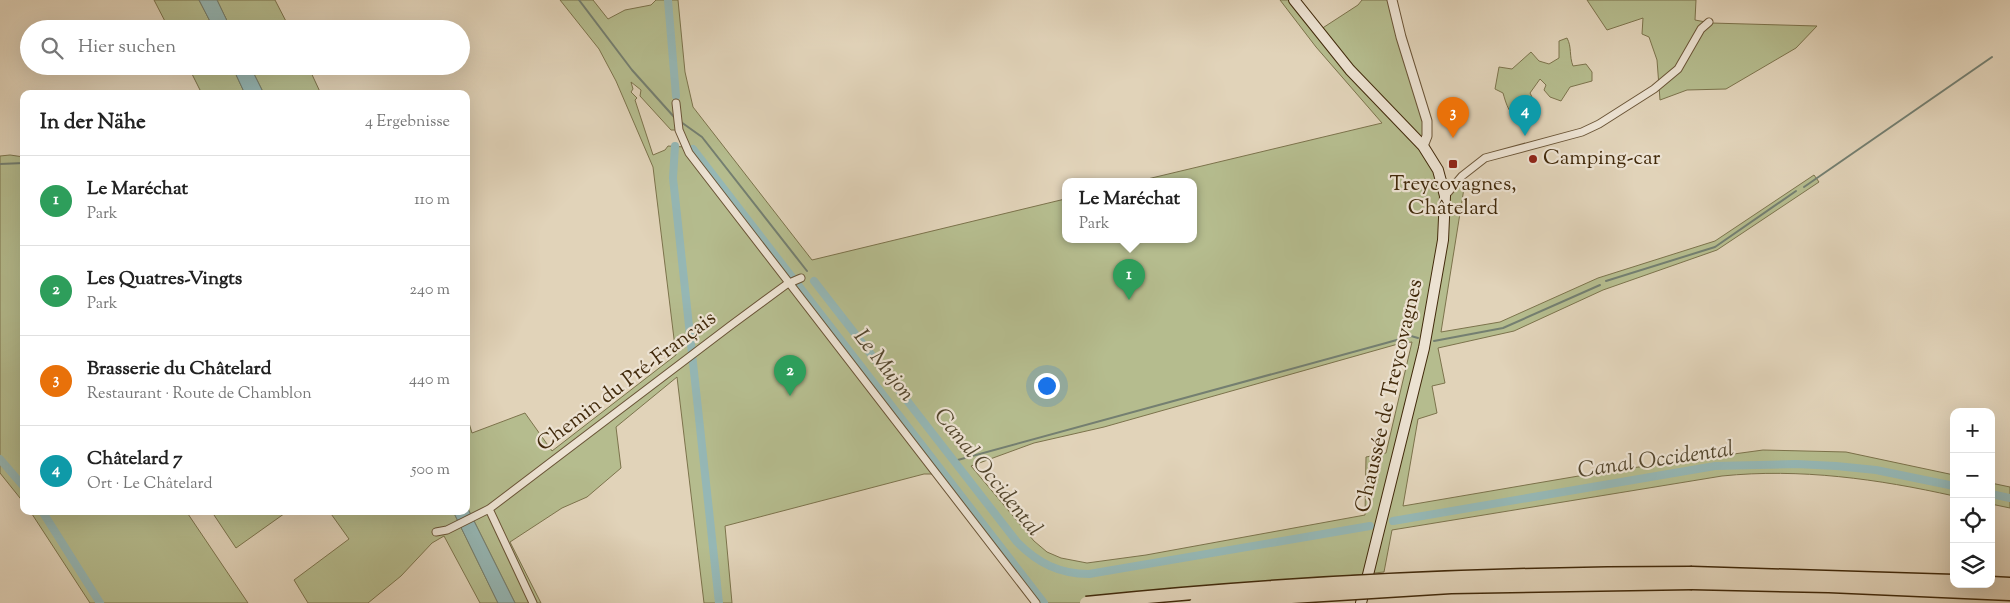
<!DOCTYPE html>
<html lang="de">
<meta charset="utf-8">
<style>
body{margin:0;font-family:"Sorts Mill Goudy",serif;background:#f2f2f2;color:#222}
.controls{position:absolute;right:15px;bottom:15px;display:grid;overflow:hidden;border-radius:10px;box-shadow:0 5px 20px #0002}
.controls button{width:45px;height:45px;display:grid;place-items:center;padding:0;border:0;border-bottom:1px solid #e0e0e0;background:#fff;color:#222;font:25px sans-serif}
.you{position:absolute;left:1046px;top:385px;width:18px;height:18px;margin:-12px;border:4px solid #fff;border-radius:50%;background:#1a73e8;box-shadow:0 0 0 8px #1a73e833}
.badge{display:grid;place-items:center;width:32px;height:32px;border-radius:50%;background:#7c3aed;color:#fff;font-size:16px;font-weight:700}
.pin{position:absolute;translate:-50% -41px;filter:drop-shadow(0 1px 2px #0008)}
.pin::after{content:'';position:absolute;top:26px;width:18px;height:15px;background:inherit;clip-path:polygon(0 0,100% 0,50% 100%)}
.popup{position:absolute;left:1062px;top:178px;width:135px;height:65px;box-sizing:border-box;display:grid;place-content:center;border-radius:10px;background:#fff;filter:drop-shadow(0 1px 4px #0005);font-size:16px;white-space:nowrap;color:#767676}
.popup b{font-size:19px;color:#222}
.popup::after{content:'';position:absolute;left:50%;top:100%;margin-left:-10px;border:10px solid transparent;border-top-color:#fff}
.list{margin:0;padding:0;list-style:none}
h2{display:flex;justify-content:space-between;align-items:center;height:65px;margin:0;padding:0 20px;font-size:21px}
h2 small{font-size:16px;font-weight:400;color:#767676}
.list li{display:grid;grid-template-columns:32px 1fr auto;gap:15px;align-items:center;box-sizing:border-box;height:90px;padding:0 20px;border-top:1px solid #e0e0e0}
.list b{display:block;font-size:19px;white-space:nowrap}
.list p{margin:0;font-size:16px;white-space:nowrap;color:#767676}
.list em{font-size:16px;font-style:normal;color:#767676}
.icon{flex:none;width:28px;height:28px;fill:none;stroke:currentColor;stroke-width:2;stroke-linecap:round;stroke-linejoin:round}
.map{position:relative;flex:none;width:2010px;height:603px;overflow:hidden}
.search{position:absolute;background:#fff;box-shadow:0 5px 20px #0002;left:20px;top:20px;width:450px;height:55px;display:flex;align-items:center;gap:12px;box-sizing:border-box;padding:0 18px;border-radius:28px;color:#767676;font-size:19px}
.panel{position:absolute;background:#fff;box-shadow:0 5px 20px #0002;left:20px;top:90px;width:450px;height:425px;border-radius:10px}
.map>svg:first-child{display:block}
.green{fill:#b5bc8e;stroke:#7c734c;fill-rule:evenodd}
.water{fill:#95b7b5;stroke:#747f71}
.lines{fill:none;stroke-linecap:round;stroke-linejoin:round}
.stream{stroke:#747f71;stroke-width:2}
.canal{stroke:#95b7b5;stroke-width:8}
.minor-casing{stroke:#6a5436;stroke-width:9}
.tertiary-casing{stroke:#6a5436;stroke-width:11}
.secondary-casing{stroke:#422a0b;stroke-width:12}
.motorway-casing{stroke:#422a0b;stroke-width:15}
.minor{stroke:#ece2d2;stroke-width:7}
.tertiary{stroke:#ece2d2;stroke-width:9}
.secondary{stroke:#ece2d2;stroke-width:10}
.motorway{stroke:#e1d3b9;stroke-width:12}
.motorway-bridge-casing{stroke:#422a0b;stroke-width:15;stroke-linecap:butt}
.motorway-bridge{stroke:#e1d3b9;stroke-width:12}
.poi-dot{fill:#8f2418;stroke:#ece2d2;stroke-width:2}
.labels{text-anchor:middle;dominant-baseline:central;stroke-width:4.5;stroke-linejoin:round;paint-order:stroke}
.poi-label{font-size:21px;fill:#422a0b;stroke:#ece2d2;text-anchor:start}
.street-label{font-size:21px;fill:#422a0b;stroke:#ece2d2}
.water-label{font-size:22px;font-style:italic;fill:#53462d;stroke:#ece2d2}
</style>
<div class="map">
<svg width="2010" height="603" viewBox="0 0 2010 603">
<rect width="100%" height="100%" fill="#e1d3b9"/>
<filter id="stains"><feTurbulence type="fractalNoise" baseFrequency=".004" numOctaves="4"/><feColorMatrix values="0 0 0 0 .2 0 0 0 0 .09 0 0 0 0 .02 0 0 0 .5 -.17"/></filter>
<radialGradient id="worn" r=".72"><stop offset=".6" stop-color="#630" stop-opacity="0"/><stop offset="1" stop-color="#630" stop-opacity=".3"/></radialGradient>
<path class="green" d="M154 0H199L214 29H169Z
M217 0H275L290 29H231Z
M560 0H593L608 19 625 10 651 5 656 0H678L685 72 693 107 812 260 1065 199V239H1193V181H1139L1382 123 1316 47 1280 0H1294L1318 31 1358 5 1362 0H1392L1427 121 1423 146 1445 195 1457 182H1465L1441 332 1500 322 1598 278 1715 241 1814 175 1819 182 1717 250 1603 290 1514 331 1438 348 1445 383 1432 386 1437 413 1418 419 1403 506 1602 472 1763 450 1846 452 1954 475V496C1878 479 1800 468 1722 476L1392 530 1384 572 1086 603H1040L932 474H924L725 526 732 603H704L677 377 616 427 621 468 587 497 562 508 510 542 541 603H515L466 505V413L472 433 525 413 552 451 676 355 653 167 616 81 599 49ZM631 82 641 90 640 96 671 130H679L685 147 668 146 665 150 653 155 635 100 637 98 631 92 633 89ZM1412 342 1386 453 1366 457 1365 515 1146 555 1087 563 1061 558 1047 552 1034 541 971 466 1034 443 1104 427 1398 344Z
M1587 0H1696L1695 20 1711 23 1817 26 1796 48 1726 89 1687 90 1660 100 1657 60 1649 37 1642 34 1643 18 1607 30Z
M1567 38C1572 47 1569 56 1573 66L1586 64 1592 72V81L1570 87 1561 101 1550 97 1544 90 1546 85 1540 79 1530 93 1540 113 1531 123C1511 116 1509 114 1503 93L1495 89 1499 67 1512 69 1531 52 1539 61 1549 64 1559 58V41Z
M188 66H232L245 94H202Z
M250 66H308L321 94H264Z
M10 155 24 157V503L0 473V156Z
M1991 483 2010 487V508L1991 504Z
M30 511H186L248 603H90Z
M213 511H288L236 548 212 512Z
M329 511H453L498 603H480L444 536 432 543 401 576 368 603H308L294 580 349 539Z"/>
<path class="water" d="M199 0H217L231 29H214Z
M232 66H250L264 94H245Z
M466 505 515 603H498L453 511H466Z"/>
<g class="lines">
<path class="stream" d="M579 0 632 70 675 118
M681 122 702 137 807 271
M0 164 24 163
M1804 187 1992 57
M1606 281 1715 247 1796 191
M1434 341 1503 328 1600 285
M954 461 1386 343 1411 336 1418 338"/>
<path class="canal" d="M668 0 676 96
M675 146 673 178 719 603
M693 149 1044 603
M814 281 1017 542C1038 563 1059 574 1089 574L1370 526
M0 459 24 487
M1991 494 2010 498
M42 511 100 603
M1393 521 1715 466 1796 464 1836 466 1876 470 1954 486"/>
<g class="minor-casing">
<path id="minor" d="M676 103 679 130 689 153 1036 603
M1445 196 1462 176 1485 158 1582 132 1599 124 1654 89 1678 69 1701 29 1709 22
M489 509 533 603
M436 532 447 530 489 509 730 326 787 284 801 278"/>
</g>
<g class="tertiary-casing">
<path id="tertiary" d="M1392 0 1401 37 1427 121V136L1423 146"/>
</g>
<g class="secondary-casing">
<path id="secondary" d="M1294 0 1350 70 1423 146 1438 170 1445 196 1443 240 1424 348 1361 603"/>
</g>
<g class="motorway-casing">
<path id="motorway" d="M1692 573 1954 581
M1692 583 1829 586 2010 594
M1991 583 2010 584"/>
</g>
<use href="#minor" class="minor"/>
<use href="#tertiary" class="tertiary"/>
<use href="#secondary" class="secondary"/>
<use href="#motorway" class="motorway"/>
<g class="motorway-bridge-casing">
<path id="motorway-bridge" d="M1086 603C1288 582 1489 573 1692 573
M1196 603 1451 587 1692 583"/>
</g>
<use href="#motorway-bridge" class="motorway-bridge"/>
</g>
<g class="poi-dot">
<circle cx="1533" cy="159" r="5"/>
<rect x="1448" y="159" width="10" height="10" rx="2.5"/>
</g>
<g class="labels">
<g class="poi-label">
<text x="1543" y="159">Camping-car</text>
<text x="1453" y="185" text-anchor="middle">Treycovagnes,<tspan x="1453" dy="24">Châtelard</tspan></text>
</g>
<g class="street-label">
<text transform="translate(627 382) rotate(-37)">Chemin du Pré-Français</text>
<text transform="translate(1390 396) rotate(-77)">Chaussée de Treycovagnes</text>
</g>
<g class="water-label">
<text transform="translate(883 366) rotate(52)">Le Mujon</text>
<text transform="translate(1656 461) rotate(-8)">Canal Occidental</text>
<text transform="translate(987 473) rotate(51)">Canal Occidental</text>
</g>
</g>
<rect width="100%" height="100%" filter="url(#stains)"/>
<rect width="100%" height="100%" fill="url(#worn)"/>
</svg>
<div class="controls">
<button>+</button>
<button>−</button>
<button><svg class="icon" aria-label="locate" viewBox="0 0 24 24"><circle cx="12" cy="12" r="6"/><path d="M12 2v4M12 18v4M2 12h4M18 12h4"/></svg></button>
<button><svg class="icon" aria-label="layers" viewBox="0 0 24 24"><path d="M12 4l9 5-9 5-9-5zM3 14l9 5 9-5"/></svg></button>
</div>
<div class="you"></div>
<div class="pin badge" style="left:1129px;top:300px;background:#2e9e5b">1</div>
<div class="popup"><b>Le Maréchat</b>Park</div>
<div class="pin badge" style="left:790px;top:396px;background:#2e9e5b">2</div>
<div class="pin badge" style="left:1453px;top:138px;background:#e8710a">3</div>
<div class="pin badge" style="left:1525px;top:136px;background:#0f9aa8">4</div>
<div class="search"><svg class="icon" aria-label="search" viewBox="0 0 24 24"><circle cx="10" cy="10" r="6"/><path d="M15 15l6 6"/></svg>Hier suchen</div>
<section class="panel">
<h2>In der Nähe<small>4 Ergebnisse</small></h2>
<ul class="list">
<li><span class="badge" style="background:#2e9e5b">1</span><div><b>Le Maréchat</b><p>Park</p></div><em>110 m</em></li>
<li><span class="badge" style="background:#2e9e5b">2</span><div><b>Les Quatres-Vingts</b><p>Park</p></div><em>240 m</em></li>
<li><span class="badge" style="background:#e8710a">3</span><div><b>Brasserie du Châtelard</b><p>Restaurant · Route de Chamblon</p></div><em>440 m</em></li>
<li><span class="badge" style="background:#0f9aa8">4</span><div><b>Châtelard 7</b><p>Ort · Le Châtelard</p></div><em>500 m</em></li>
</ul>
</section>
</div>
